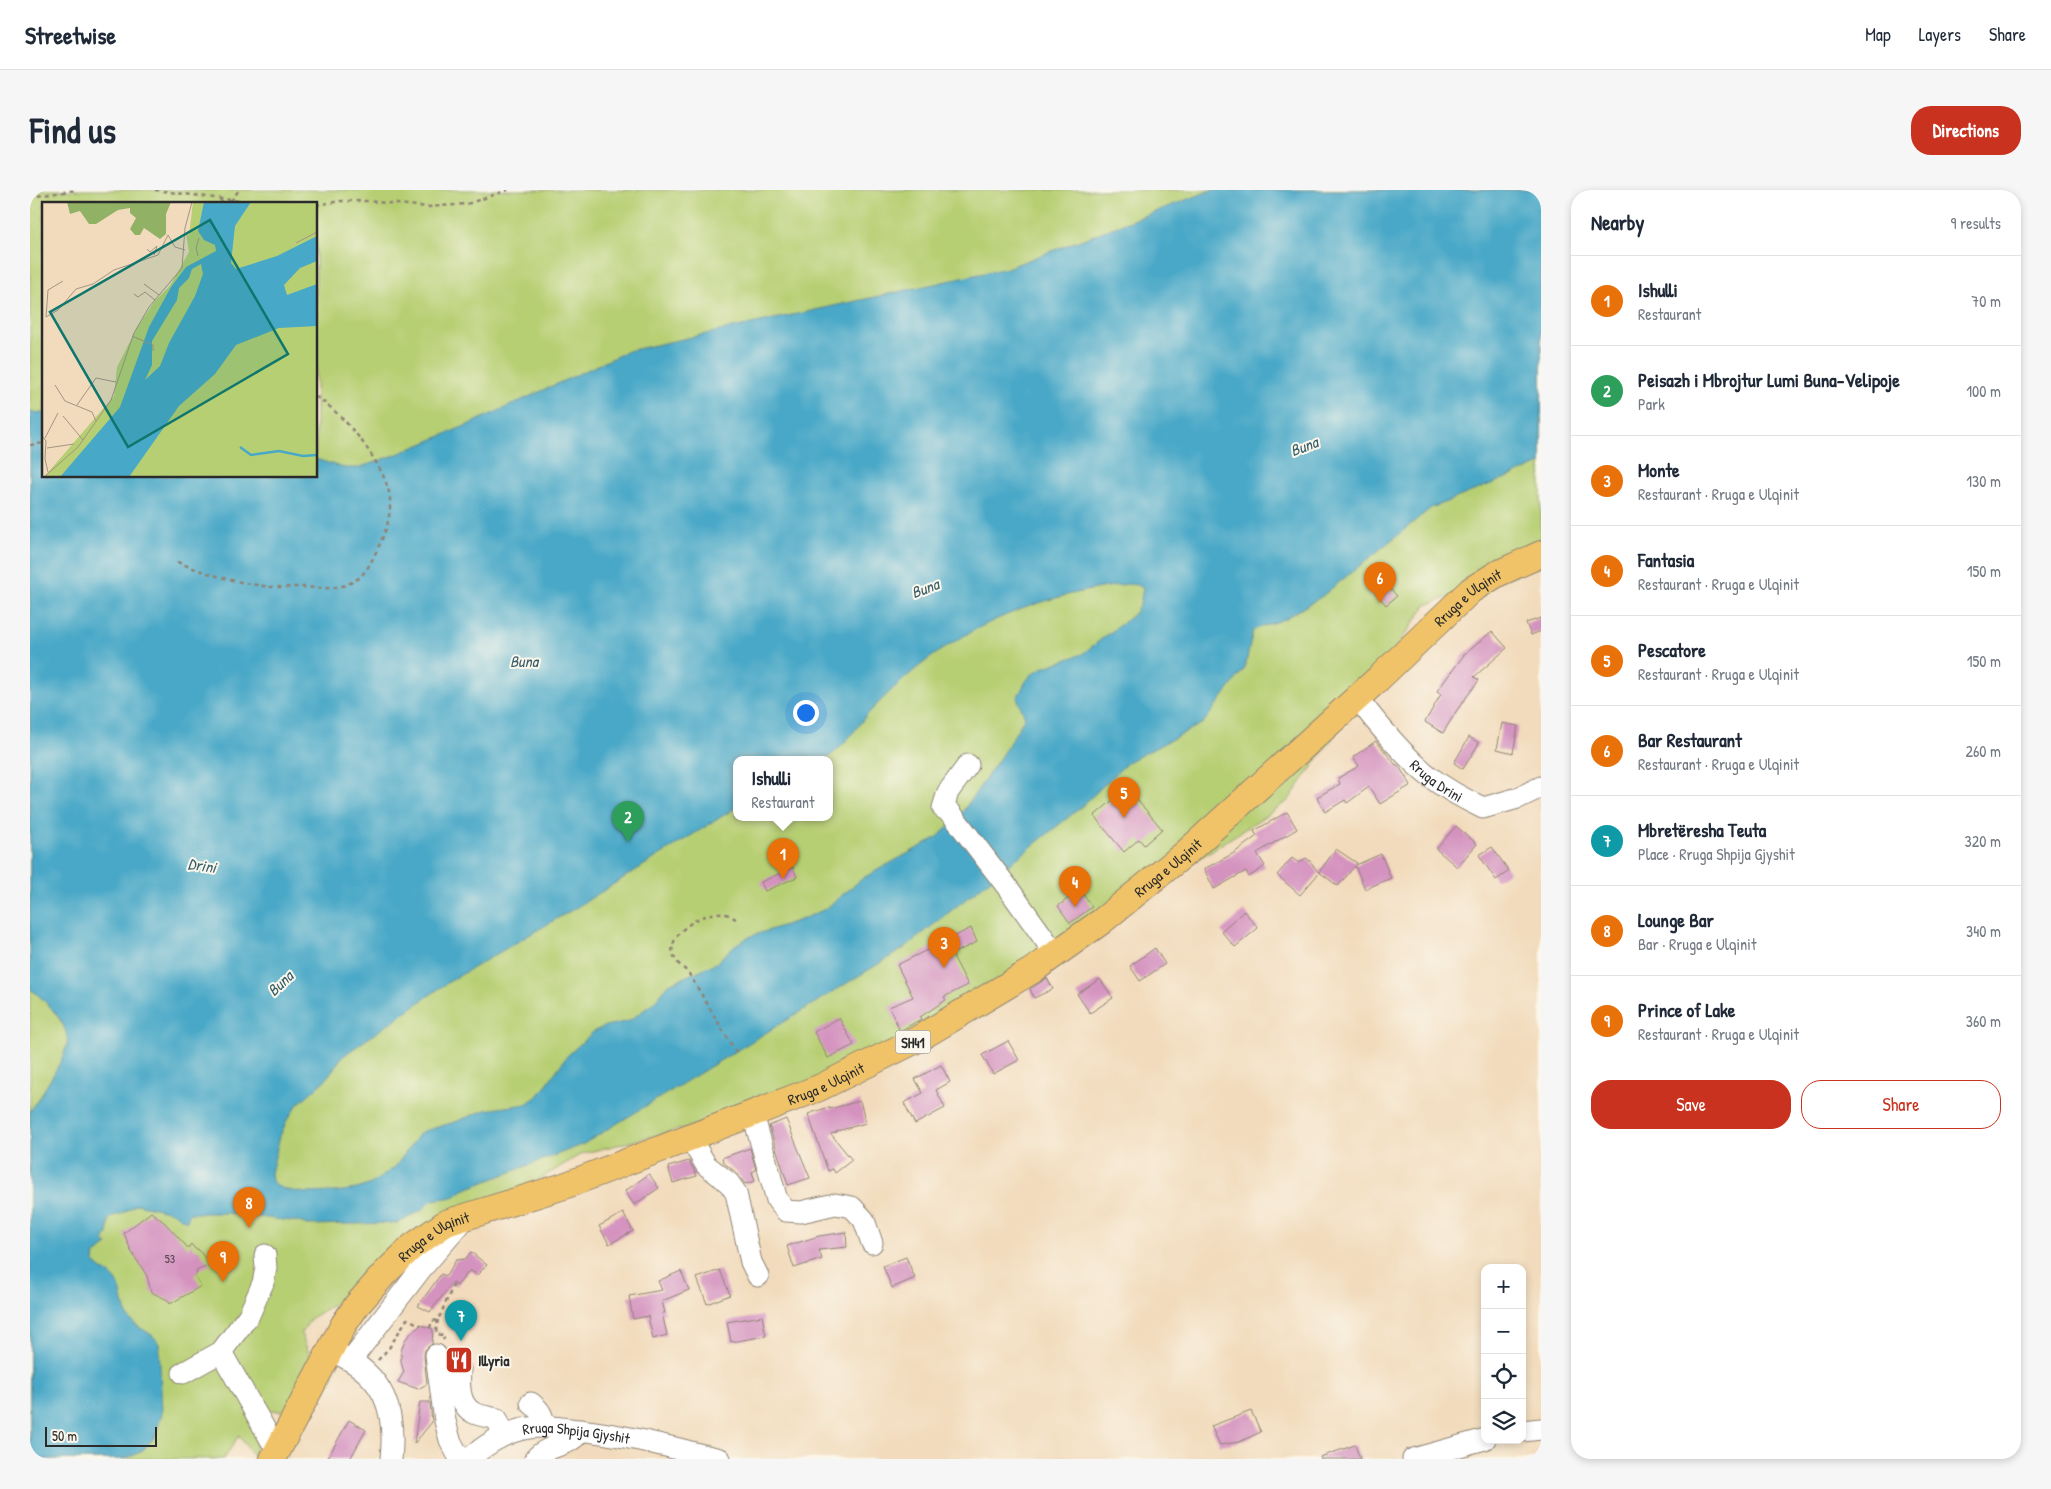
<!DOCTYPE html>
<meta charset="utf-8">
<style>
body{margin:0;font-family:"Patrick Hand",sans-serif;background:#f6f6f7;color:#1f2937}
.controls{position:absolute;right:15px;bottom:15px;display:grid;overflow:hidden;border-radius:10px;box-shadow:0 2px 8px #0003}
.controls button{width:45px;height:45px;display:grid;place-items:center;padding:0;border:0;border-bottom:1px solid #e0e1e3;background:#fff;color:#1f2937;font:25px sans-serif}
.scale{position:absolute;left:15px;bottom:12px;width:112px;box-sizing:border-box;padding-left:5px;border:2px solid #2b2b2b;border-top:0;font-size:14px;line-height:18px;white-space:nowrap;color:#2b2b2b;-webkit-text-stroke:4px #fbf7ec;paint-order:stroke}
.you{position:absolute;left:775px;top:522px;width:18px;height:18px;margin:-12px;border:4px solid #fff;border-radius:50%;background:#1a73e8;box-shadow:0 0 0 8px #1a73e833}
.badge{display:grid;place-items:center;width:32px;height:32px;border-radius:50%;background:#c8321e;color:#fff;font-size:16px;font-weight:700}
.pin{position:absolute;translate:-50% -41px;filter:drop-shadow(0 1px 2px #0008)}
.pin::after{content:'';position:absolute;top:26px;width:18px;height:15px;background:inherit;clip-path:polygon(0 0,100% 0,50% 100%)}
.popup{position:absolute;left:703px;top:566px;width:100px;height:65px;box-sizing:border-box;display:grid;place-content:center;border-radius:10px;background:#fff;filter:drop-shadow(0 1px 4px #0005);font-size:16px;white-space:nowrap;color:#747a83}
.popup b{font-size:19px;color:#1f2937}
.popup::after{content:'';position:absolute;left:50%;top:100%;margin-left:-10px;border:10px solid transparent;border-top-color:#fff}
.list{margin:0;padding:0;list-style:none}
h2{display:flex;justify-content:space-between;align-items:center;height:65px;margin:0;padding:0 20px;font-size:21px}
h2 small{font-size:16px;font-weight:400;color:#747a83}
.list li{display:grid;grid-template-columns:32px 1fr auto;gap:15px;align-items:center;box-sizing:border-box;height:90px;padding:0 20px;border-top:1px solid #e0e1e3}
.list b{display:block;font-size:19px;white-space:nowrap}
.list p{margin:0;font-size:16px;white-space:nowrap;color:#747a83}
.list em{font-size:16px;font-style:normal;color:#747a83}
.actions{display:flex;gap:10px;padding:15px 20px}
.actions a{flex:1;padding:11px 0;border:1px solid #c8321e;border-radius:20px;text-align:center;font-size:18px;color:#c8321e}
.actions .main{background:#c8321e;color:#fff}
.icon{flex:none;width:28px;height:28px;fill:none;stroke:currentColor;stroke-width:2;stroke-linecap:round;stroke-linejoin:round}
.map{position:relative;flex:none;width:1511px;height:1269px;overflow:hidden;border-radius:20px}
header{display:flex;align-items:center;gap:30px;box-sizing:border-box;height:70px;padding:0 25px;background:#fff;border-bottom:1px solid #e0e1e3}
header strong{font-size:24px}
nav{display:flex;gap:28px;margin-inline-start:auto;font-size:18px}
.intro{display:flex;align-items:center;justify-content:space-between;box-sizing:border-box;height:120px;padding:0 30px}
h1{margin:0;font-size:35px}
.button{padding:12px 22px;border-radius:20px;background:#c8321e;color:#fff;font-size:18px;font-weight:700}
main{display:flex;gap:30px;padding:0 30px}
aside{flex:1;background:#fff;border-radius:20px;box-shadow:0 2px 8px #0003}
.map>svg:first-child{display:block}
.green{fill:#b7cf73;stroke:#717d4f;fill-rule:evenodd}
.water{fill:#48a8c7;stroke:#3a6a79;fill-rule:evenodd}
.building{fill:#d492bf}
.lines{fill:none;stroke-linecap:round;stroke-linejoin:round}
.minor-casing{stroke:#8e8374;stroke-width:23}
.major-casing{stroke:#8e8374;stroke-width:28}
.path{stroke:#8e8374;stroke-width:2.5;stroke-dasharray:4 4;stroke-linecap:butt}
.minor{stroke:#fff;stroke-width:21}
.major{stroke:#f1c369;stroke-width:26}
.labels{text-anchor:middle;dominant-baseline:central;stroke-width:4;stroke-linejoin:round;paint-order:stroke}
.number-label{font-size:12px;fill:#554550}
.shield{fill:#fbf7ec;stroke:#696865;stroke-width:1}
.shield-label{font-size:14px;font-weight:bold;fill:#2b2b2b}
.street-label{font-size:15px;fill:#2b2b2b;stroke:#fbf7ec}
.poi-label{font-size:15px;font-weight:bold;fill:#2b2b2b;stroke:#fbf7ec;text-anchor:start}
.water-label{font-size:16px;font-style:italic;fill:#375d69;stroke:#fbf7ec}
.inset-river{fill:none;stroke:#48a8c7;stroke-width:2.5}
.inset-road{fill:none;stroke:#a29582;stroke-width:1}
.view{fill:#0f766e;fill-opacity:0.15;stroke:#0f766e;stroke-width:2.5}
.inset-edge{fill:none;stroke:#2b2b2b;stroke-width:2.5}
</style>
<header>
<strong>Streetwise</strong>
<nav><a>Map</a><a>Layers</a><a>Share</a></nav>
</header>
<div class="intro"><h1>Find us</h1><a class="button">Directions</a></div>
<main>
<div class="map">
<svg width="1511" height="1269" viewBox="0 0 1511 1269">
<rect width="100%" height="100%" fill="#fbf7ec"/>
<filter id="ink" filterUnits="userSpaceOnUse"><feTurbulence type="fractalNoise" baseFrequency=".02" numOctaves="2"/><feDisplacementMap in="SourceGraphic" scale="10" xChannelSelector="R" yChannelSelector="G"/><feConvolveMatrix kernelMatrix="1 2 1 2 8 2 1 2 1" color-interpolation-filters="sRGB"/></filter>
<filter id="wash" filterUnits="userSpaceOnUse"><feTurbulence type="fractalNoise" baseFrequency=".0096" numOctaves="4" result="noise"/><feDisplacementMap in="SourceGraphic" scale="20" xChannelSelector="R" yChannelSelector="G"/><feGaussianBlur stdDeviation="1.12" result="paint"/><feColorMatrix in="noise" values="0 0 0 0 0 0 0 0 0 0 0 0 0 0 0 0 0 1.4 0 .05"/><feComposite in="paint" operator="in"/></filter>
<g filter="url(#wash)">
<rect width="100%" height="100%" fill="#f2dbbc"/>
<path class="green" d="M0 0H1511V376L1396 415 1258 611 948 812 731 919 551 964 281 1128 271 1144 282 1170 255 1222 235 1219 228 1232 224 1268 209 1245 194 1269H0ZM14 14H286V286H14ZM707 570H799V628H707Z"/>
<path class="water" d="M1182 0H1511V274L1401 318 1291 407 1254 429 1223 440 1215 478 1173 533 1098 572 1050 618 873 759 552 955 433 1000 424 1007 402 1010 392 1020 368 1033 277 1035 269 1032 196 1023H160L156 1031 142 1022 107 1014 91 1024 83 1026 79 1030 78 1044 75 1046 74 1052 78 1055 65 1064 64 1072C70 1081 81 1082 87 1092 94 1104 91 1118 100 1129 108 1140 123 1141 129 1154L132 1223 125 1247 111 1262 94 1269H0V922C11 904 33 873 37 854 41 836 14 808 0 799V222L14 223V286H286V269L314 278H328L365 265 440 234 598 161 977 78ZM1098 394 1107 395 1113 398 1110 415 1103 425 1052 464 1012 478 1003 483 996 491 987 508 995 527 977 557 934 620 908 647 833 688 795 719 773 729 721 746 705 755 686 773 639 794 622 814 599 831 575 836 563 842 537 866 509 905 496 914 455 920 428 931 391 942 365 977 341 994 327 999 305 1002 276 1003 257 1000 247 996 242 991 241 983 250 946 257 930 268 914 296 889 312 867 320 861 417 793 547 717 707 617V570H793L796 569C813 557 823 543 835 527 847 514 860 501 873 490 936 433 1015 404 1098 394Z"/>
<g id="blocks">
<path class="building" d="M1354 392 1367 406 1356 415 1344 401Z
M1511 428V441L1501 445 1496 433Z
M1462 441 1477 458 1444 487 1449 490 1427 520 1413 543 1395 532 1411 504 1407 501 1434 465Z
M1472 533 1488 536 1483 563 1467 559Z
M1439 547 1449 553 1433 579 1424 573Z
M1346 551 1366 575H1368L1381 595 1350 614 1339 597 1317 613 1315 610 1295 622 1287 607 1310 594 1308 588 1329 576 1323 567Z
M1097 598 1132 639 1114 655 1109 649 1094 662 1064 626Z
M1257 622 1267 639 1227 663 1235 676 1219 687 1216 681 1184 699 1174 679 1204 663 1227 646 1224 641Z
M1426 636 1447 654 1427 677 1406 659Z
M1462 657 1479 681 1466 690 1449 665Z
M1306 659 1327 673 1326 675 1351 664 1361 688 1335 699 1325 676 1308 696 1289 682Z
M1262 668 1269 673 1276 668 1280 671 1289 683 1270 705 1247 685Z
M763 677 767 687 735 701 731 692Z
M1050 700 1062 717 1040 733 1028 716Z
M1214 721 1228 738 1205 757 1191 741Z
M941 738 947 752 922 764 938 795 914 807 916 810 890 827 891 829 870 841 859 817 883 807 867 775Z
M1125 758 1135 774 1110 791 1100 776Z
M1017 788 1023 799 1004 808 1000 799Z
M1070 789 1083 808 1060 823 1047 804Z
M809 828 824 855 798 868 784 842Z
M978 851 989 870 963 884 952 865Z
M911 875 920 892 906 900 915 918 885 934 874 913 893 903 885 889Z
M830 911 836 933 807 941V942L801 944 822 970 805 983 803 979 798 981 778 924 799 917V919Z
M756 929 780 988 758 995 739 936Z
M720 958 726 980 722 982 725 991 715 994 707 983 694 973 692 968Z
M659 971 667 986 643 993 638 977Z
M619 984 629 998 604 1015 595 1001Z
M121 1022 135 1033 158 1058 161 1054 165 1059H168L180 1075 166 1081 167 1084 164 1085 171 1096 140 1114 138 1110 121 1102 117 1086 101 1061 94 1043Z
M593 1023 603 1041 579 1054 569 1036Z
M816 1042 817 1057 789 1060 792 1069 764 1078 757 1056 789 1046Z
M441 1062 457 1075 447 1085 440 1080 427 1096 423 1092 400 1122 388 1116 411 1084 416 1086 426 1070 435 1069Z
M876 1067 885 1088 862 1098 853 1076Z
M690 1080 700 1105 677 1114 667 1088Z
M651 1081 659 1100 632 1111 635 1123H632L637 1145 623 1149 618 1126 603 1129 599 1106 632 1100 628 1091Z
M732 1126 736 1146 701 1152 697 1132Z
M391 1135 403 1139 402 1154 395 1160 394 1166 397 1194 388 1199 368 1192 374 1182 371 1172V1161L375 1150 382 1142Z
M390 1212H400L402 1232 384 1254Z
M1221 1221 1231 1242 1209 1252 1190 1255 1181 1236Z
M319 1230 336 1240 320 1269H297Z
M1325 1255 1330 1269H1291L1290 1267Z"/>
</g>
</g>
<g filter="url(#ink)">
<use href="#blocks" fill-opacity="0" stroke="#8e8374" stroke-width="1"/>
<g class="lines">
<g class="minor-casing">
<g id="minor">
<path id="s1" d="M1327 507C1344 531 1377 569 1400 587 1417 600 1434 609 1453 618L1488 608 1511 597"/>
<path d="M938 575 918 602 913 618 921 623 978 698 1026 765"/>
<path d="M718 927 726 935 747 1010 756 1021 771 1022 805 1014 822 1017 834 1030 842 1053"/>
<path d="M663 948 666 958 676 975 699 993 706 1003 721 1072 728 1086"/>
<path d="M191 1162 241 1250 249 1259"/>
<path d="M308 1164C355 1186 366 1221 361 1269"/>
<path d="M406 1165 415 1231 420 1250 430 1269"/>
<path d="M321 1170 391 1079 438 1025"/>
<path d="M430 1179C429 1194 428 1215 444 1223 450 1226 460 1227 467 1229L471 1239 469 1248"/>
<path d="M153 1183 191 1162 219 1125 233 1093 236 1078 235 1065"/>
<path d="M501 1213C510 1220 513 1225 514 1236"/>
<path d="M1492 1241 1511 1239"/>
<path id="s2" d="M439 1269C456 1254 477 1241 499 1238 516 1235 532 1238 548 1240 597 1245 643 1258 690 1269"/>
<path d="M505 1269C518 1253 541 1258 551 1240"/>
<path d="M1383 1269 1455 1249"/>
</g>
</g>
<g class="major-casing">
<g id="major">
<path id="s3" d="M243 1269 314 1134 327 1115 355 1083 383 1056 416 1033 534 996 789 898 886 850 1003 780 1072 731 1158 661 1348 489 1441 400 1467 384 1511 364"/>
</g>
</g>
<path class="path" d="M125 0 230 14
M0 7 47 0
M190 9 193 14
M201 11 209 0
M286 15 311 11H337L398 17 437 14 478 0
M0 255 14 253
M147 372C173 382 199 391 227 395 242 398 258 397 273 397 288 398 304 400 318 394 333 388 339 377 345 364 354 346 361 330 360 309 358 278 313 222 286 207
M706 729C702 727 696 723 692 723 674 721 637 743 643 764 645 772 652 777 658 782L707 864
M408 1130 406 1138 407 1144 415 1146 413 1150
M400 1138 402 1131 408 1130 424 1094
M348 1170 359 1158 377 1129 391 1135"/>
<use href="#minor" class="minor"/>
<use href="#major" class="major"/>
</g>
</g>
<defs>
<g id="restaurant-square" transform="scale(1.4375)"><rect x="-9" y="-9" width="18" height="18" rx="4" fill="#c8321e" stroke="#fbf7ec"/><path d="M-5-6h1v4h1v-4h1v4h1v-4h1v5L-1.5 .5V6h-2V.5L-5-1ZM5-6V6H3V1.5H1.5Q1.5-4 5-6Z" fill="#fff"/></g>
</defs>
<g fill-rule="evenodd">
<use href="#restaurant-square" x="429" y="1170"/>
</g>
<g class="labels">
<g class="number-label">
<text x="140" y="1068">53</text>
</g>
<rect class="shield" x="865.5" y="840.5" width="35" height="23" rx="4"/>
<g class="shield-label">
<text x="883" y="852">SH41</text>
</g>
<g class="street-label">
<text stroke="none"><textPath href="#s3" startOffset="1512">Rruga e Ulqinit</textPath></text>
<text stroke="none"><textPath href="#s1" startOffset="116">Rruga Drini</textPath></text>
<text stroke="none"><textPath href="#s3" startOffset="1108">Rruga e Ulqinit</textPath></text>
<text stroke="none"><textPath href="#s3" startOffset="702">Rruga e Ulqinit</textPath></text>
<text stroke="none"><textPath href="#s3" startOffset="280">Rruga e Ulqinit</textPath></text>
<text stroke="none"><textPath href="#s2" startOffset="116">Rruga Shpija Gjyshit</textPath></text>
</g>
<g class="poi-label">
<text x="448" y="1170">Illyria</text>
</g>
<g class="water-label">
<text transform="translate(1274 256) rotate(-21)">Buna</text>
<text transform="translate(895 398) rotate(-21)">Buna</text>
<text x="494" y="471">Buna</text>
<text transform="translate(172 675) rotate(8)">Drini</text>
<text transform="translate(250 793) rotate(-44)">Buna</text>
</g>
</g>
<g transform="translate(12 12)">
<rect width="275" height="275" fill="#f2dbbc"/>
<path d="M151 0H275V275H2L72 194 75 165 96 124 112 100 128 84 147 50 144 32 147 33Z" fill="#b7cf73"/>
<path d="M25 0H129L124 12V32L118 37 102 26 98 33H93L88 27 94 16 88 11V6L76 8 54 22H47L38 9 28 12Z" fill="#91b265"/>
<path d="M162 0H209L193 24 189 61 194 67 235 54 275 34V59L258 66 242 83 245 93 275 82V124L237 126 194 143 173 172 137 204 87 275H18L78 205 107 125 129 85 144 65 174 49 173 43 162 38 156 29ZM159 62 161 72 153 94 127 141 118 164 103 178 110 163V139L135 98 137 86 147 76 150 67Z" fill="#48a8c7" fill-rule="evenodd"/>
<path class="inset-river" d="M198 245 209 253 237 249 261 254 275 253"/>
<path class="inset-road" d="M254 41 275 30M105 47 108 50 115 44 112 53M156 54 154 46 157 36M21 79 6 88 4 115 16 108 34 87 51 82 72 68 116 53 126 33 133 45 143 48M102 82 117 93M92 92 96 95 103 90 113 98M90 134 111 143V149M13 183 23 199 50 210 54 219M35 203 54 176 74 180M21 214 41 238M0 234 4 239 3 257 6 270M3 236 16 211M5 246 32 242M2 275 36 245 69 198 92 131 107 105 140 66 143 26 150 0"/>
<path class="view" d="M168 18 246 152 86 245 8 110Z"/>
<rect width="275" height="275" class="inset-edge"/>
</g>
</svg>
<div class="controls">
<button>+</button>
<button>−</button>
<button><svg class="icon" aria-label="locate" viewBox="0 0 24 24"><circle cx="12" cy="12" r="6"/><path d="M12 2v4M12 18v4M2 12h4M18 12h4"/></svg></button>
<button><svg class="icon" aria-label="layers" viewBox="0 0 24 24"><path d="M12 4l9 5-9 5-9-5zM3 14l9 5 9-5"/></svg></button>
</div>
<div class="scale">50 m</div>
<div class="you"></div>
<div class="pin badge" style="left:753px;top:689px;background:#e8710a">1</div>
<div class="popup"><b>Ishulli</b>Restaurant</div>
<div class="pin badge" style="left:598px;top:652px;background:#2e9e5b">2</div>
<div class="pin badge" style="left:914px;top:778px;background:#e8710a">3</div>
<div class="pin badge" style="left:1045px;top:717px;background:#e8710a">4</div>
<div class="pin badge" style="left:1094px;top:628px;background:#e8710a">5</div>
<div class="pin badge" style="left:1350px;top:413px;background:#e8710a">6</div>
<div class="pin badge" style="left:431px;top:1151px;background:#0f9aa8">7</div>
<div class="pin badge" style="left:219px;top:1038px;background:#e8710a">8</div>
<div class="pin badge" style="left:193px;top:1092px;background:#e8710a">9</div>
</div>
<aside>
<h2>Nearby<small>9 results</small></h2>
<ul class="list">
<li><span class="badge" style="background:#e8710a">1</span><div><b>Ishulli</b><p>Restaurant</p></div><em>70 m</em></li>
<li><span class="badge" style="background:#2e9e5b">2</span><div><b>Peisazh i Mbrojtur Lumi Buna-Velipoje</b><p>Park</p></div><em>100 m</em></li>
<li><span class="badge" style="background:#e8710a">3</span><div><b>Monte</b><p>Restaurant · Rruga e Ulqinit</p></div><em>130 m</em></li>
<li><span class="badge" style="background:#e8710a">4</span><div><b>Fantasia</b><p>Restaurant · Rruga e Ulqinit</p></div><em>150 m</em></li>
<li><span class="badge" style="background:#e8710a">5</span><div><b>Pescatore</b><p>Restaurant · Rruga e Ulqinit</p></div><em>150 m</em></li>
<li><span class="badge" style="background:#e8710a">6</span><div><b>Bar Restaurant</b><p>Restaurant · Rruga e Ulqinit</p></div><em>260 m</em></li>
<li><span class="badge" style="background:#0f9aa8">7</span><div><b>Mbretëresha Teuta</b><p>Place · Rruga Shpija Gjyshit</p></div><em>320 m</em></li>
<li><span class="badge" style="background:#e8710a">8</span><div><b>Lounge Bar</b><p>Bar · Rruga e Ulqinit</p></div><em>340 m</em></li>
<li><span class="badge" style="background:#e8710a">9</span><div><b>Prince of Lake</b><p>Restaurant · Rruga e Ulqinit</p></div><em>360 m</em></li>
</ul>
<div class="actions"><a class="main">Save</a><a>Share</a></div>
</aside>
</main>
